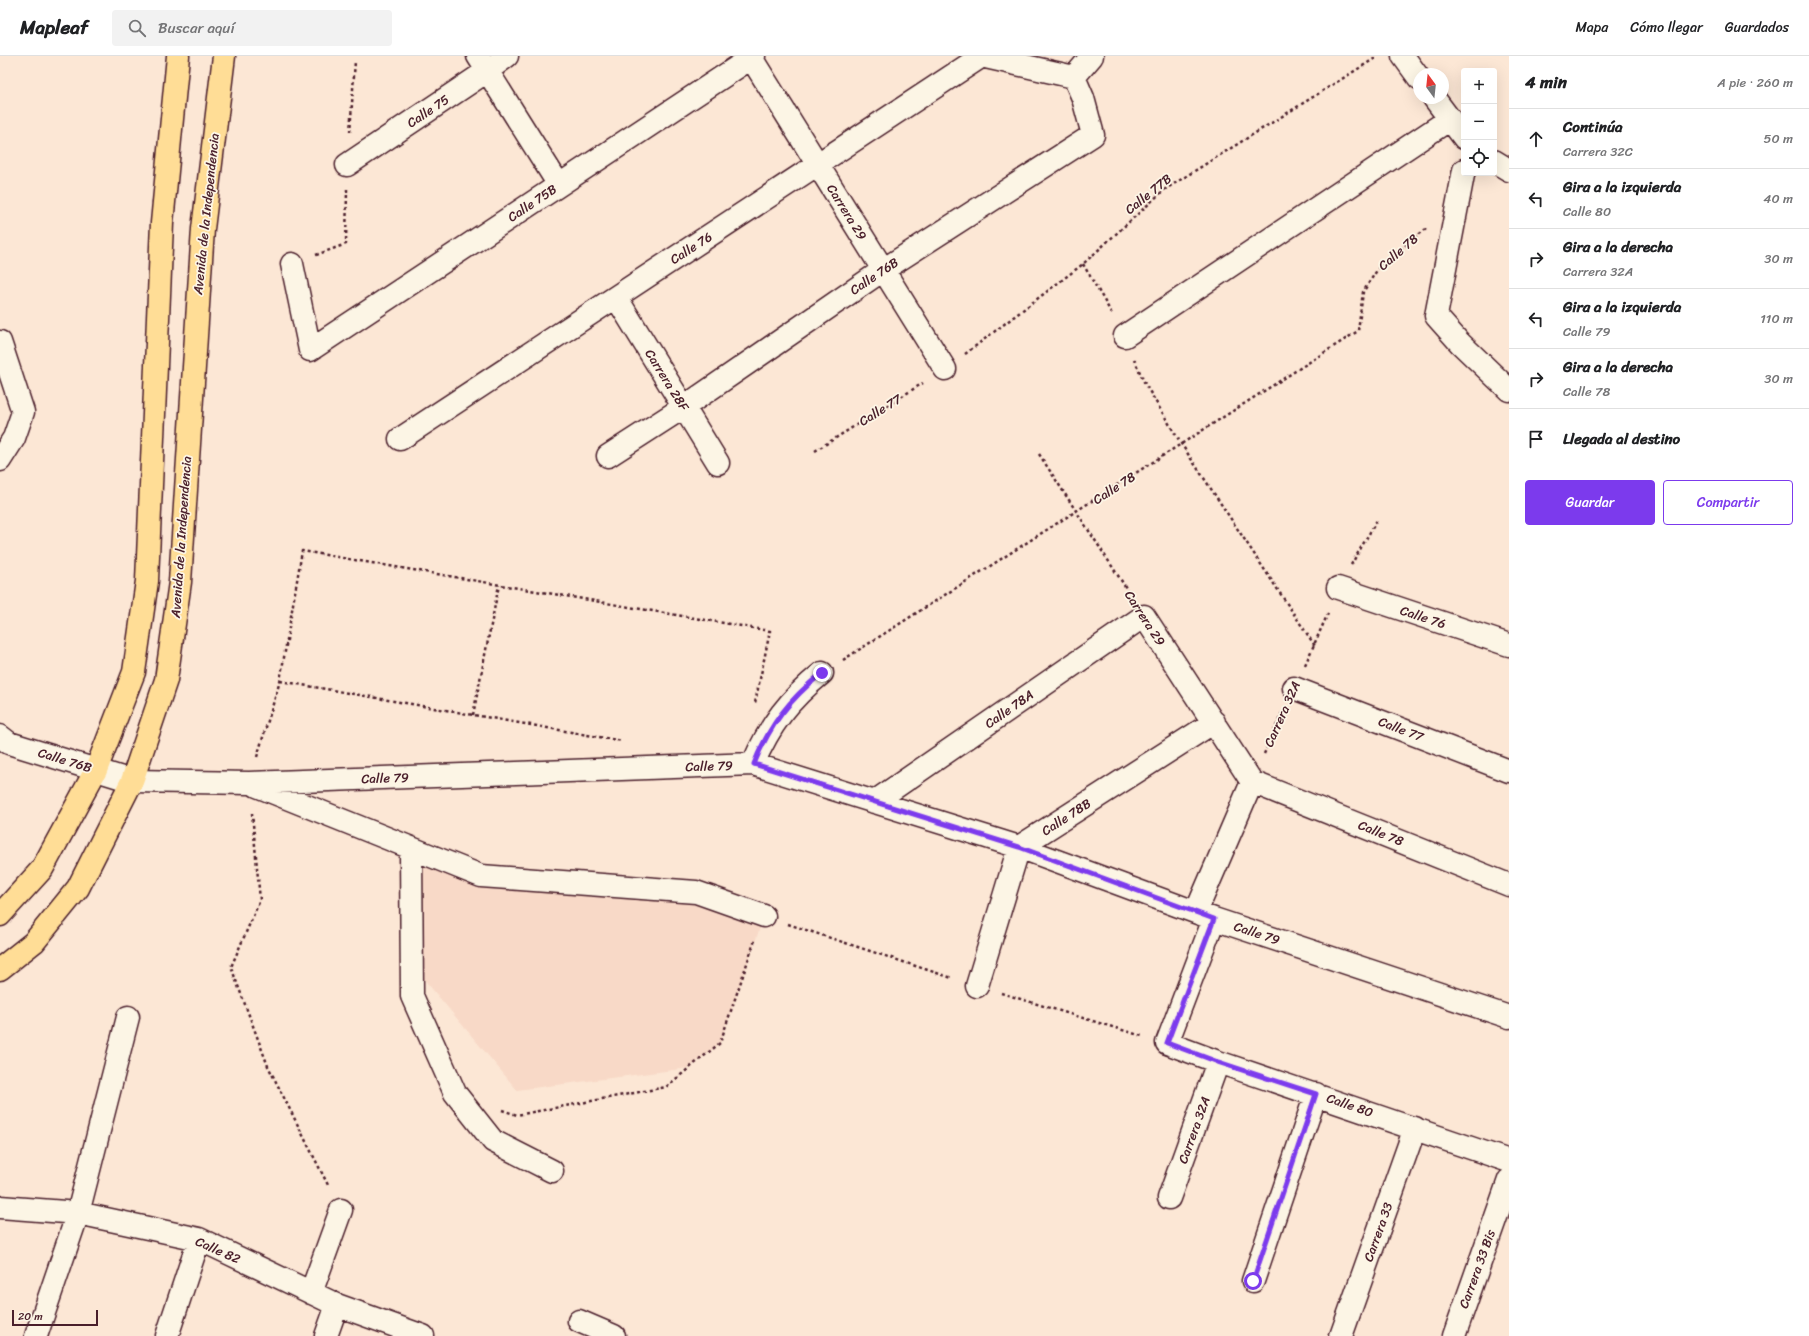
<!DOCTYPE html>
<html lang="es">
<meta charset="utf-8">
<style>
body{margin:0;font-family:Sriracha,sans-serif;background:#f2f2f2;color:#202124}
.controls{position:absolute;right:12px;top:12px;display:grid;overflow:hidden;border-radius:4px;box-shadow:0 4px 16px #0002}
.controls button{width:36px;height:36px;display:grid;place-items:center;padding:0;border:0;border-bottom:1px solid #e0e0e0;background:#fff;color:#202124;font:20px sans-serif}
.compass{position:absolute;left:1413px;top:12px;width:36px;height:36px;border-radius:50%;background:#fff;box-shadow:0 4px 16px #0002;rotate:345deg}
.scale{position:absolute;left:12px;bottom:10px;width:86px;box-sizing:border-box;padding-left:4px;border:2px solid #4a1f2b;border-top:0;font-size:11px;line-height:14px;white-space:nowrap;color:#4a1f2b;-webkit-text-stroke:3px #fcf5e5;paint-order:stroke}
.stop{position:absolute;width:12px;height:12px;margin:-9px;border:3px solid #7c3aed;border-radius:50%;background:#fff}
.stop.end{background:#7c3aed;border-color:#fff;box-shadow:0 1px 4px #0008}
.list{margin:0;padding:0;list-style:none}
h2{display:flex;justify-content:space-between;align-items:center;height:52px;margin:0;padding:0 16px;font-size:17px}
h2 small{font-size:13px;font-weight:400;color:#757577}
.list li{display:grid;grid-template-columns:26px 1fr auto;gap:12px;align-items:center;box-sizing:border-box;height:60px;padding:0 16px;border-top:1px solid #e0e0e0}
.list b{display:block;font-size:15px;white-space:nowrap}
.list p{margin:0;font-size:13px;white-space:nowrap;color:#757577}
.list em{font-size:13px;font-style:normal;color:#757577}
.actions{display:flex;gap:8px;padding:12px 16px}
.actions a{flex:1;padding:9px 0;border:1px solid #7c3aed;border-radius:4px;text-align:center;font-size:14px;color:#7c3aed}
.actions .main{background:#7c3aed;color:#fff}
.icon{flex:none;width:22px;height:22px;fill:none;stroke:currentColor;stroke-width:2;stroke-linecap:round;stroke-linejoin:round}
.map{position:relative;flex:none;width:1509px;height:1280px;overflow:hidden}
header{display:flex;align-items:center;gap:24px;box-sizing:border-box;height:56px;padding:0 20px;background:#fff;border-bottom:1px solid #e0e0e0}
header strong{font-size:19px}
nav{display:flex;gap:22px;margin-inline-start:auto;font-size:14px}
.search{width:280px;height:36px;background:#f2f2f2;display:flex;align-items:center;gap:10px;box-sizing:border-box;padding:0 14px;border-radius:4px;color:#757577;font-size:15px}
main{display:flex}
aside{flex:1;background:#fff}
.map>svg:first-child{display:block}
.built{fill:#f8d9c7}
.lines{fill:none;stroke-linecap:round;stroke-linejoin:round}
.minor-casing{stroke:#4a1f2b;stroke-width:25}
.major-casing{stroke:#4a1f2b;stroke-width:25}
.path{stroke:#4a1f2b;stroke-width:2.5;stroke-dasharray:3 3;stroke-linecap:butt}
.minor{stroke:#fcf5e5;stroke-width:22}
.major{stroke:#ffdd96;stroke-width:22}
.route{stroke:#7c3aed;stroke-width:5}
.labels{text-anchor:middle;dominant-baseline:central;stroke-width:3.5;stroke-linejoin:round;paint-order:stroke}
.street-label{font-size:13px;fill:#4a1f2b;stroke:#fcf5e5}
</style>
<header>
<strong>Mapleaf</strong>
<div class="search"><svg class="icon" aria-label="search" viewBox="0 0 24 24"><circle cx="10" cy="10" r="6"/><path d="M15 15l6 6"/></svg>Buscar aquí</div>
<nav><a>Mapa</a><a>Cómo llegar</a><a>Guardados</a></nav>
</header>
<main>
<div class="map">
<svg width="1509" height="1280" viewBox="0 0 1509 1280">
<rect width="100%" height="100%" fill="#fce7d5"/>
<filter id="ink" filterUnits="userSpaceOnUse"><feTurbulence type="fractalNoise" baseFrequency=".025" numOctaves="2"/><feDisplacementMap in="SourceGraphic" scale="8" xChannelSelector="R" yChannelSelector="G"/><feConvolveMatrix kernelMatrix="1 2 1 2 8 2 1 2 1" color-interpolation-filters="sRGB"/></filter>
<g filter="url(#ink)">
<path class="built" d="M411 792 481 820 696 836 764 860 720 987 689 1012 517 1034 412 909Z"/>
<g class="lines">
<g class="minor-casing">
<path id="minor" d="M478 0 559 129
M750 0 945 313
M981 0 1074 21
M1403 0 1419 22
M1074 21 1092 0
M1434 42 1464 82
M1494 105 1509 114
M347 109 487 15 507 0
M1464 114 1436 260 1460 287 1509 334
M292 208 310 294 754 0
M616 241 718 407
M1125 280 1450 63
M0 286 23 356 14 382 0 404
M400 383 982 0
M608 400 684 351 883 214 1093 79 1083 42 1074 21
M1338 532 1509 589
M1294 632 1509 715
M0 680 9 687 132 725 249 727 753 708 1019 791 1214 863 1509 961
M753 708C770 668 789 644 822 617
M1252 726 1509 829
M257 730 481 820 696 836 764 860
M874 746 1144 560 1252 726
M411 792 412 940 455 1037 493 1085 552 1115
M1196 856 1252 726
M1214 863 1167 987 1218 1006 1509 1105
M977 930 1019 791 1214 666
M1169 1142 1218 1006
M0 1151 78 1157 199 1183 337 1249 423 1280
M1253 1225 1316 1038
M311 1237 341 1154
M579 1265 614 1280
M36 1280 78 1157 128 961
M167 1280 199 1183
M326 1280 337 1249
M1341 1280 1415 1072
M1454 1280 1509 1124"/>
</g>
<g class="major-casing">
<path id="major" d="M0 859 42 813 96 714 134 616 147 525 162 167 178 0
M0 913 34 886 78 832 132 725 166 624 180 526 203 173 224 0"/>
</g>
<path class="path" d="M350 76 355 5
M316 199 346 188 347 133
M1083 208 1112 258
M965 298 1083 208 1164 134 1377 1
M1134 303 1145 328 1182 389 1315 590
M815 395 923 327
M1039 398 1130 538
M1351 509 1377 464
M843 604 1358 275 1363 236 1381 208 1426 173
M1305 609 1329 555
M280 625 622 685
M473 659 499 529
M1264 698 1283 655
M257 701 280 625 302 495 770 575 755 647
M252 757 260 844 231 911 268 1010 329 1131
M788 868 952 922
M1001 937 1142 980
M502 1054 517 1059 666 1031 720 987 755 884"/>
<use href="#minor" class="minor"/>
<use href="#major" class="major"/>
</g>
</g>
<g class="lines" filter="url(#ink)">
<path class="route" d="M822 617C789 644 770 668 754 708L1019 791 1214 863 1167 987 1218 1006 1316 1038 1253 1225"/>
</g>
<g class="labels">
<g class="street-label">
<text transform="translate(428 55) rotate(-34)">Calle 75</text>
<text transform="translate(1148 138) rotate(-39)">Calle 77B</text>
<text transform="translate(532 147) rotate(-34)">Calle 75B</text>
<text transform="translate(847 156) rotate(58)">Carrera 29</text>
<text transform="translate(206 158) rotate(-84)">Avenida de la Independencia</text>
<text transform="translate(691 192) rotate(-33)">Calle 76</text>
<text transform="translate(1398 196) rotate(-41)">Calle 78</text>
<text transform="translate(874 220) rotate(-34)">Calle 76B</text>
<text transform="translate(667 324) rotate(58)">Carrera 28F</text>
<text transform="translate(880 354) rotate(-32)">Calle 77</text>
<text transform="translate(1114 432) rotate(-33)">Calle 78</text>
<text transform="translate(181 481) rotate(-86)">Avenida de la Independencia</text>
<text transform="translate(1423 561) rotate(18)">Calle 76</text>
<text transform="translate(1145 562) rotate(57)">Carrera 29</text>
<text transform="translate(1009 653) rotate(-35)">Calle 78A</text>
<text transform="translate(1282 658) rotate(-66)">Carrera 32A</text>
<text transform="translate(1401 673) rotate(21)">Calle 77</text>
<text transform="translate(65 704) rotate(17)">Calle 76B</text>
<text transform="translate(709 710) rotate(-2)">Calle 79</text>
<text transform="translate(385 722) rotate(-2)">Calle 79</text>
<text transform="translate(1066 761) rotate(-33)">Calle 78B</text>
<text transform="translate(1381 777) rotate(22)">Calle 78</text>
<text transform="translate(1257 877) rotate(18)">Calle 79</text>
<text transform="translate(1350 1049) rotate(19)">Calle 80</text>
<text transform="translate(1194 1074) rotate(-70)">Carrera 32A</text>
<text transform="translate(1378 1176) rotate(-70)">Carrera 33</text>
<text transform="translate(218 1194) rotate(24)">Calle 82</text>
<text transform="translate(1477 1213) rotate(-70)">Carrera 33 Bis</text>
</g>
</g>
</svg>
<div class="controls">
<button>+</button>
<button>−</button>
<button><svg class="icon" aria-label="locate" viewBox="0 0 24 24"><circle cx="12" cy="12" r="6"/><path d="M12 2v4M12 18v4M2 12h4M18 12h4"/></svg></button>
</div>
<svg class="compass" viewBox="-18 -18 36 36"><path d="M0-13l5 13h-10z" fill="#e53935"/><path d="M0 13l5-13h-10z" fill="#757577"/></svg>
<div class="scale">20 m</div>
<div class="stop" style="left:1253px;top:1225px"></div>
<div class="stop end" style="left:822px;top:617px"></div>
</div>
<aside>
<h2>4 min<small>A pie · 260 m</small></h2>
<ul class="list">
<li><svg class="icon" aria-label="ahead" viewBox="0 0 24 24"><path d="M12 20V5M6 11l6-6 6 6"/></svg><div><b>Continúa</b><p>Carrera 32C</p></div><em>50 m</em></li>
<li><svg class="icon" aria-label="left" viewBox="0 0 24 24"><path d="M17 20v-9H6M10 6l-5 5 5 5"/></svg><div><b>Gira a la izquierda</b><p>Calle 80</p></div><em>40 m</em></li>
<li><svg class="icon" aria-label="right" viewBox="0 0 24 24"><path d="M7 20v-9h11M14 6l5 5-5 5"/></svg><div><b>Gira a la derecha</b><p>Carrera 32A</p></div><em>30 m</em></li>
<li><svg class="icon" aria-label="left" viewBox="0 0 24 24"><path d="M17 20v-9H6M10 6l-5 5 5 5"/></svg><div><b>Gira a la izquierda</b><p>Calle 79</p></div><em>110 m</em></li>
<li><svg class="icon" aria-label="right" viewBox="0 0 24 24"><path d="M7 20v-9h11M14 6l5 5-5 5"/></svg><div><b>Gira a la derecha</b><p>Calle 78</p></div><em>30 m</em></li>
<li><svg class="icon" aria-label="arrive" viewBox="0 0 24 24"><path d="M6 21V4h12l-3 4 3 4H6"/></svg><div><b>Llegada al destino</b></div></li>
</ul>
<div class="actions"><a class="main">Guardar</a><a>Compartir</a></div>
</aside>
</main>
